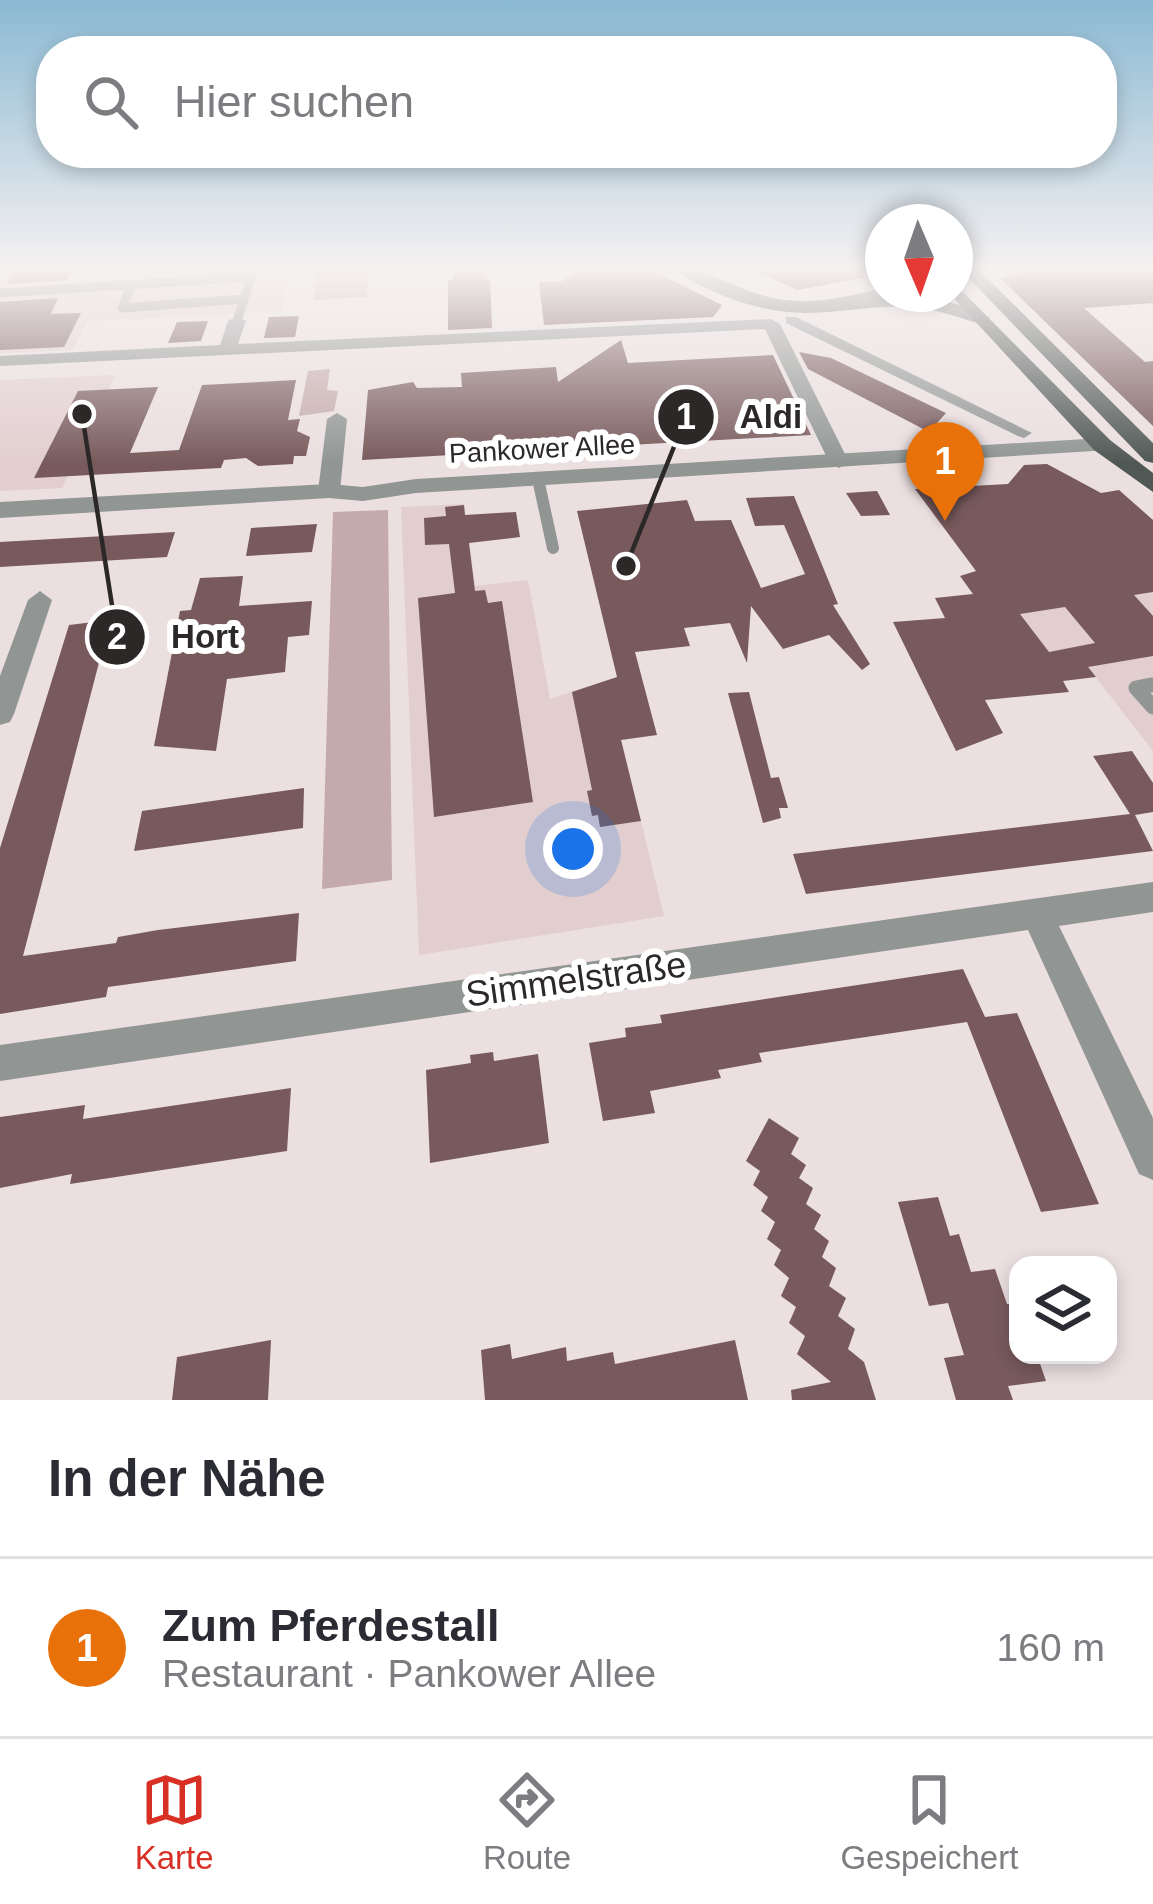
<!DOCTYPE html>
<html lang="de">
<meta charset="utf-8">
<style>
body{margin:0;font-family:Arial,sans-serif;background:#f7f7f7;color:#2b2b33}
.controls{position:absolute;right:36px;bottom:36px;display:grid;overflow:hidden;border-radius:24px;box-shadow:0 6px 18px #0003}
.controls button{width:108px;height:108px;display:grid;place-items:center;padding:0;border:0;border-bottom:3px solid #e1e1e2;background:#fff;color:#2b2b33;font:60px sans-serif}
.compass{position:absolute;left:865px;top:204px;width:108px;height:108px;border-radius:50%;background:#fff;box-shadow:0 6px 18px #0003;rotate:178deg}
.you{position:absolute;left:573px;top:849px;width:42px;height:42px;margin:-30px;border:9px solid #fff;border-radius:50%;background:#1a73e8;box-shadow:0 0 0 18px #1a73e833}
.badge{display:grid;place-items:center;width:78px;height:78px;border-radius:50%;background:#d93025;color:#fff;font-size:39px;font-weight:700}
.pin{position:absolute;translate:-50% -99px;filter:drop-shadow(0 3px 6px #0008)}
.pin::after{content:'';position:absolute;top:63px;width:42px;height:36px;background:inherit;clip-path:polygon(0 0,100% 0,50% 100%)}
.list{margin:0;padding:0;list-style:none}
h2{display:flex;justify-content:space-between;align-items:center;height:156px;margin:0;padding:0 48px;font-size:51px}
h2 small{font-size:39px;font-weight:400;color:#7c7c81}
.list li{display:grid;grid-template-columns:78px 1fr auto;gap:36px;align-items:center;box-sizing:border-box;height:180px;padding:0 48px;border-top:3px solid #e1e1e2}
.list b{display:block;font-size:45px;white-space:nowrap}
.list p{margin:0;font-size:39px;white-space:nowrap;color:#7c7c81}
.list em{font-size:39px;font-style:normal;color:#7c7c81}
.icon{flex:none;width:66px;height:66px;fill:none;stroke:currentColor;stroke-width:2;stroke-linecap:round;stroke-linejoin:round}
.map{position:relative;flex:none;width:1153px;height:1400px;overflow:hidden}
.search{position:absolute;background:#fff;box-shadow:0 6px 18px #0003;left:36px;right:36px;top:36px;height:132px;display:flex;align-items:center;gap:30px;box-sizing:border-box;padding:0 42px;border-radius:48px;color:#7c7c81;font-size:45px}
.sheet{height:336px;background:#fff}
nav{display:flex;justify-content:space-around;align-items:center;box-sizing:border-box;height:168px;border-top:3px solid #e1e1e2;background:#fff;font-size:33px;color:#7c7c81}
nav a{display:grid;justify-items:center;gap:6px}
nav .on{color:#d93025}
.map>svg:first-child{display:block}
.built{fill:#e2cecf}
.green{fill:#c4aaab}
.building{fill:#785a5c;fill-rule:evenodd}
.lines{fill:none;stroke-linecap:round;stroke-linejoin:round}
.service-far2{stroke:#919694;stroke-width:9}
.service-far1{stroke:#919694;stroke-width:12}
.service{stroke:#919694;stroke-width:15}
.pedestrian{fill:#919694;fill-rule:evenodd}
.minor{fill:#919694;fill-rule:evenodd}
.tertiary{fill:#919694;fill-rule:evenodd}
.secondary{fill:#6b726f;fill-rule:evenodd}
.primary{fill:#505855;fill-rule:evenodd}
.labels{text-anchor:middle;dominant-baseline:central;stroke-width:12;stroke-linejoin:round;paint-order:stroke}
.far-street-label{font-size:27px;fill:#2c2828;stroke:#fff}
.near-street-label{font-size:36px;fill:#2c2828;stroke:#fff}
.leader{fill:none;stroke:#2c2828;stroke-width:4.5}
.callout-dot{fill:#2c2828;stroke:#fff;stroke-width:4.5}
.mark-label{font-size:36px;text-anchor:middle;font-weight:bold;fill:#fff}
.callout-label{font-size:33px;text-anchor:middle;font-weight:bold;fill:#2c2828;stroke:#fff;stroke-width:12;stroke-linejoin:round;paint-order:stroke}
</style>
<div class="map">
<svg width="1153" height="1400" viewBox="0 0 1153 1400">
<rect width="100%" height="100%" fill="#ebdfe0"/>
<path class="built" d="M0 267H288L282 312 88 321 72 350 0 353Z
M115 375 62 488 0 491V380Z
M464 504 475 586 528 580 550 699 607 680 664 916 419 955 401 507Z
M1024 587 1044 610 1153 592V751L1073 648 1049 652 1002 591Z"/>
<path class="green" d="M318 267H369L367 297 313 300Z
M330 369 327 390 338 391 334 411 299 416 308 371Z
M388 510 392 880 322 889 333 512Z"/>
<path class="building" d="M17 267H72L67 280 7 284Z
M453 267H484V279L490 278 492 328 448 330V280H453Z
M586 267 647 268 722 305 713 317 544 325 539 282H560Z
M747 267H862L863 278 797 290Z
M1043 267H1153V303L1084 308 1145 362 1153 361V426L1000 278Z
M58 298 51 314 81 313 64 347 0 350V302Z
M299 316 295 337 264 338 269 317Z
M208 321 201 341 168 343 177 322Z
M621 340 628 363 773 355 811 435 362 460 368 390 413 382 417 388 462 387 461 373 556 367 558 382Z
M799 352 831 358 946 413 929 432 808 369Z
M296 380 288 420 300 419 297 431 310 437 306 456H294L293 464 258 466 246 458 224 460 221 468 34 478 78 391 158 387 130 453 179 450 202 385Z
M1047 464 1101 493 1119 490 1153 520V592L1134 595 1153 616V656L1088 667 1096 677 1063 681 1069 692 985 700 1003 733 956 751 893 622 945 618 935 598 973 594 960 576 976 571 915 489 1008 484 1024 465ZM1065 607 1095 643 1049 652 1020 614Z
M877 491 890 515 861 516 846 493Z
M794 496 838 604 833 605 870 664 862 670 829 635 783 649 751 606 747 663 730 623 684 628 690 646 635 652 657 735 621 740 641 821 600 827 598 815 592 816 587 791 592 790 572 692 617 677 577 511 687 500 695 521 731 520 761 588 805 574 784 525 755 526 746 498Z
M464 505 465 515 516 512 520 537 469 543 475 591 485 590 488 603 502 601 533 802 434 817 418 598 455 593 449 544 425 545 424 518 446 516 445 507Z
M317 524 312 552 246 556 251 528Z
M175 532 167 557 0 567V542Z
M243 576 239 606 312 601 309 635 288 637 285 672 227 679 216 751 154 746 180 611 191 610 200 578Z
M110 620 23 956 116 943 118 937 158 930 299 913 296 961 108 987 106 997 0 1014V848L69 625Z
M749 692 771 778 779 777 788 808H779L781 818 763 823 728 693Z
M1132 751 1153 783V812L1135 815 1153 851 806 894 793 854 1130 814 1093 756Z
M304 788 303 828 134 851 142 811Z
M963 969 985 1017 1017 1013 1099 1204 1041 1212 967 1022 759 1053 762 1062 718 1070 721 1078 650 1091 655 1113 603 1121 589 1043 626 1037 625 1028 662 1023 660 1015Z
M493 1052 494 1061 538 1054 549 1143 430 1163 426 1070 471 1063 470 1055Z
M291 1088 287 1151 70 1184 72 1174 0 1188V1117L85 1105 83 1119Z
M769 1118 799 1138 791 1154 806 1165 799 1178 813 1188 806 1204 821 1215 814 1229 829 1241 822 1257 836 1268 829 1286 846 1298 838 1316 855 1329 848 1349 864 1362 876 1400H792L791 1390 831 1382 797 1354 805 1336 789 1323 796 1307 781 1296 789 1278 774 1265 781 1250 767 1239 775 1222 761 1211 768 1197 753 1185 760 1171 746 1161Z
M938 1197 950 1236 959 1234 971 1272 995 1269 1007 1304 1018 1303V1355H1037L1046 1381 1008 1386 1013 1400H956L944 1358 964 1355 948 1303 929 1306 898 1202Z
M271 1340 268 1400H172L177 1357Z
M735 1340 748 1400H485L481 1350 510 1344 512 1359 566 1347 567 1361 613 1352 615 1364Z"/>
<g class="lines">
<path class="service-far2" d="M131 286 122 308 244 299
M0 293 251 277 237 321"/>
<path class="service-far1" d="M538 479 553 548
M1136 688 1153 685"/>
<path class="service" d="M1151 685 1136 688 1153 707"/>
<path class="pedestrian" d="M786 317H796L1032 433 1024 438 1018 436 786 323Z"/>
<path class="minor" d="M237 316 246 321 238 344 771 319 780 324 849 462 839 468 829 462 765 329 0 366V356L220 345 228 321Z
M337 413 347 419 340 491 329 498 318 491 327 419Z
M40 591 52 600 14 714 10 722 0 725V676L28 600Z
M1153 882V912L1059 926 1153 1118V1180L1139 1174 1028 930 0 1081V1045Z"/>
<path class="tertiary" d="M1102 438 1113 445 1110 450 416 493 363 501 329 498 0 518V502L329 484 363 487 416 479Z"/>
<path class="secondary" d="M672 267C705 267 730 286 761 295 803 308 842 298 883 288V294C909 298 962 298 990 318L981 324C963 319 945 312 926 309 885 302 845 313 804 313 761 313 705 293 672 267Z"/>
<path class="primary" d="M958 267H976L1153 443V463L1145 461Z
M955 284 1110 440 1153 473V492L1094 450 950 294H955Z"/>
</g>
<linearGradient id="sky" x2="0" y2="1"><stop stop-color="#8ab9d3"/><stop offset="0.58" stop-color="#f6f1f1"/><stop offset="1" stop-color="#f6f1f1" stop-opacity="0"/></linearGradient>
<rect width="1153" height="463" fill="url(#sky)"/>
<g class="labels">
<g class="far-street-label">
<text transform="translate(542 449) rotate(-3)">Pankower Allee</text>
</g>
<g class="near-street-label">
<text transform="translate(576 979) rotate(-8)">Simmelstraße</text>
</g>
</g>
<path class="leader" d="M626 566L686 417M82 414L117 637"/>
<g class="callout-dot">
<circle cx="626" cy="566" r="12"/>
<circle cx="82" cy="414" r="12"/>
<circle cx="686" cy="417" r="30"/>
<circle cx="117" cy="637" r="30"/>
</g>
<g class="mark-label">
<text x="686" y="429">1</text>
<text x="117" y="649">2</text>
</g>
<g class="callout-label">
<text x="771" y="428">Aldi</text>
<text x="205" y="648">Hort</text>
</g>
</svg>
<div class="controls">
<button><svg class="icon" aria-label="layers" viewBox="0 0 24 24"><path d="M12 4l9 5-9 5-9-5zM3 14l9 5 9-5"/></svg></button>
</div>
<svg class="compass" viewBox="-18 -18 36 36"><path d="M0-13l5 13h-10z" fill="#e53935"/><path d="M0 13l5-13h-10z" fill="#7c7c81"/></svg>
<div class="you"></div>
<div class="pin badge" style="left:945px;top:521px;background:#e8710a">1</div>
<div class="search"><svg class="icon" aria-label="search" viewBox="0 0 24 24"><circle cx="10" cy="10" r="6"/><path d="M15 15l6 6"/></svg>Hier suchen</div>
</div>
<section class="sheet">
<h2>In der Nähe<small></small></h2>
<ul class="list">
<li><span class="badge" style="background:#e8710a">1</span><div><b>Zum Pferdestall</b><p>Restaurant · Pankower Allee</p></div><em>160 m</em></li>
</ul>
</section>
<nav>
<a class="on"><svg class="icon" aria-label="map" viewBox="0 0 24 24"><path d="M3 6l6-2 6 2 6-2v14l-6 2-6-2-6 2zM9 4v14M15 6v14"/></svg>Karte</a>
<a><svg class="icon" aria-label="directions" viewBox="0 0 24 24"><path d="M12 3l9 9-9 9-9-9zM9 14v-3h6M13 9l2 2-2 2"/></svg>Route</a>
<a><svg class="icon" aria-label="saved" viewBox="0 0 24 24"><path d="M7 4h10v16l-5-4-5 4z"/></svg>Gespeichert</a>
</nav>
